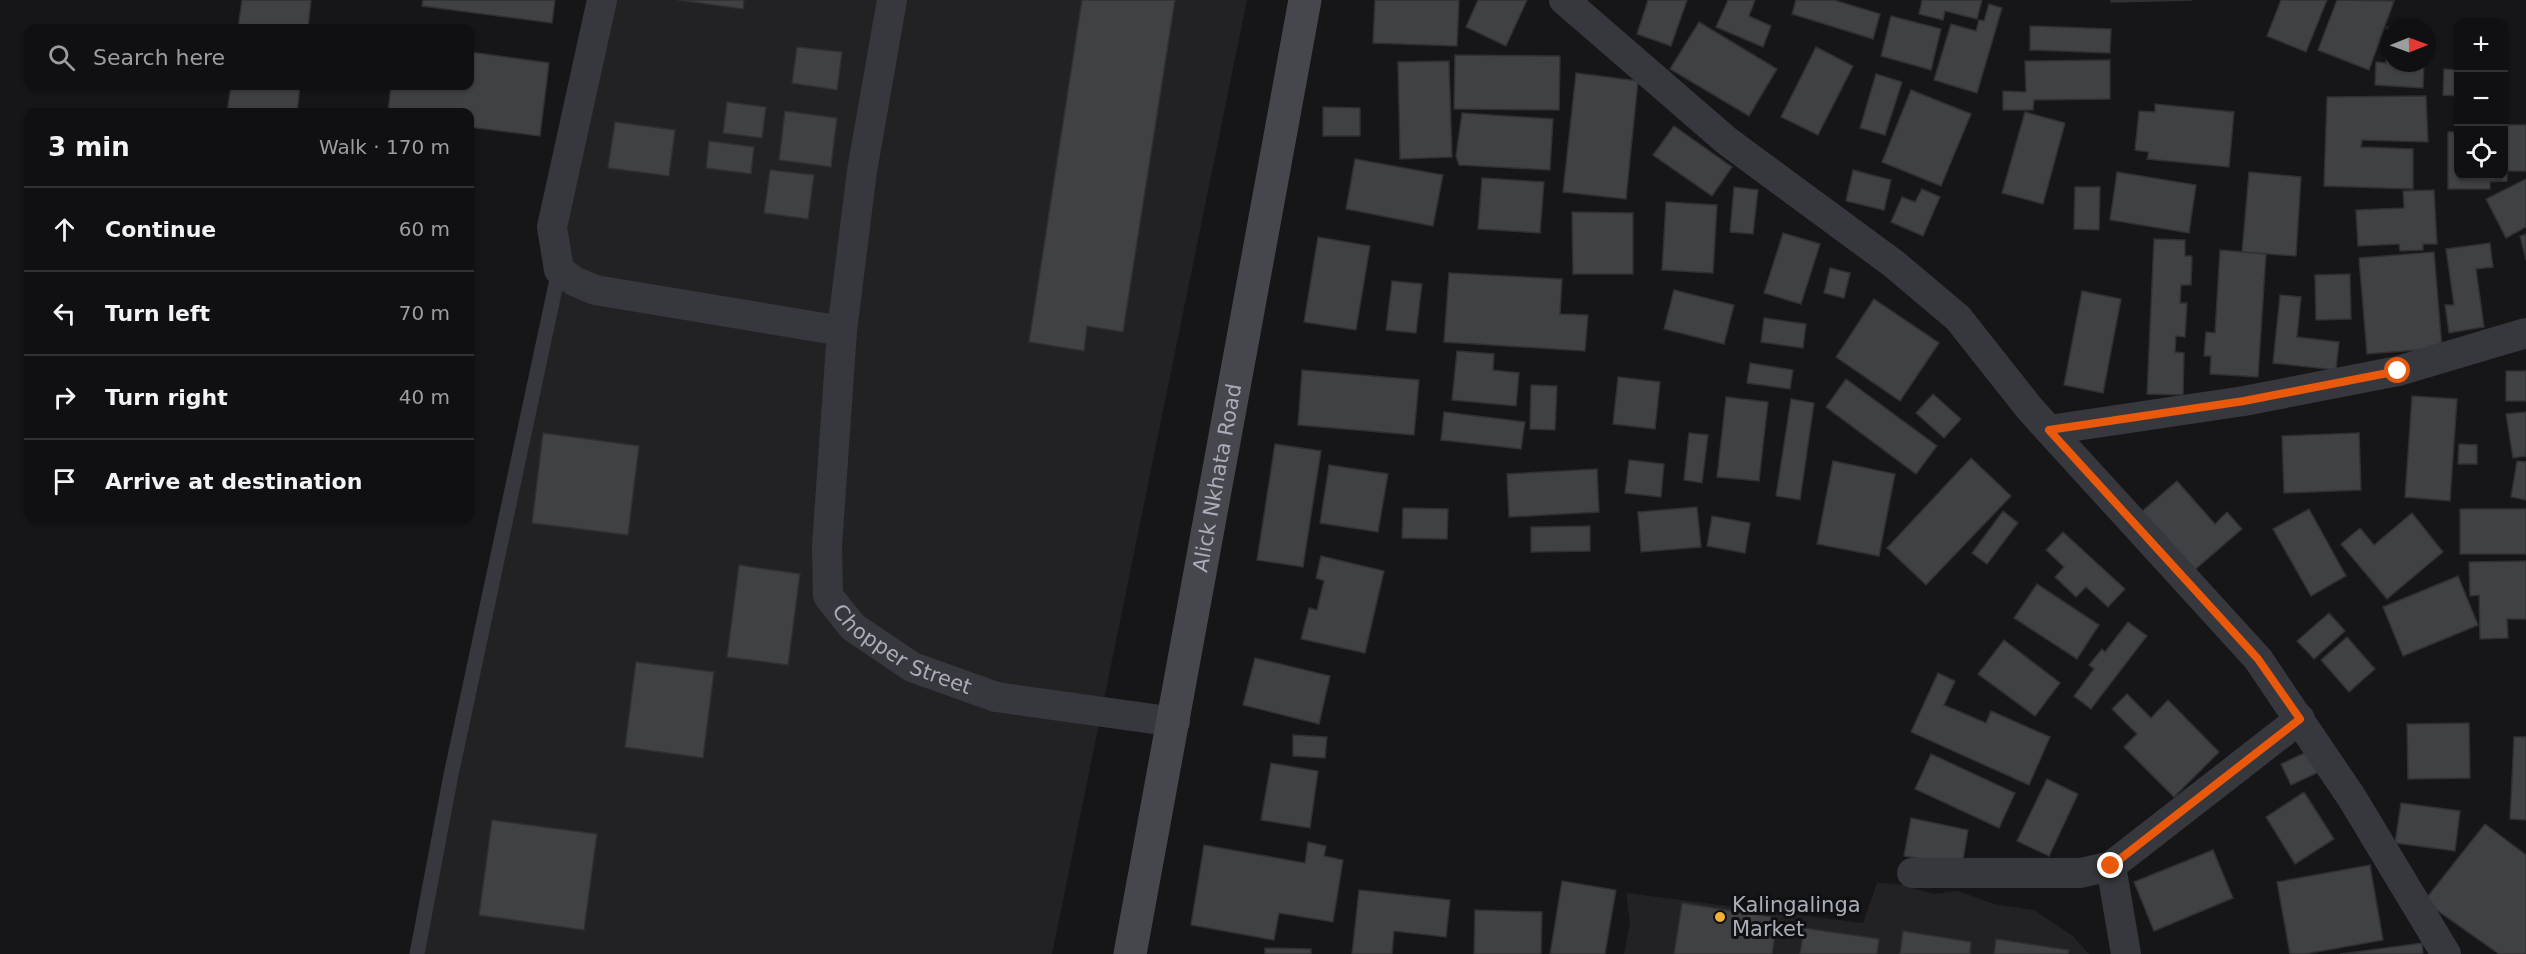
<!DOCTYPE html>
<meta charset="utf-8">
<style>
body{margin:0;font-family:"DejaVu Sans",sans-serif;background:#19191b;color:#f1f3f6}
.controls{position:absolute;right:18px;top:18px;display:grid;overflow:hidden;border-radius:12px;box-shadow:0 2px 4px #0004}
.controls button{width:54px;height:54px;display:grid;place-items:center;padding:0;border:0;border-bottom:2px solid #303032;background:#101012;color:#f1f3f6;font:30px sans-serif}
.compass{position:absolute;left:2382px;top:18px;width:54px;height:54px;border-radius:50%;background:#101012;box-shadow:0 2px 4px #0004;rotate:89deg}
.stop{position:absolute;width:18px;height:18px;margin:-14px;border:4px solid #ea580c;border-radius:50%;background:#fff}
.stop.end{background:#ea580c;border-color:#fff;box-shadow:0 2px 6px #0008}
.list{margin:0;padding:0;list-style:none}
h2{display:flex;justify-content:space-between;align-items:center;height:78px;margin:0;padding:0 24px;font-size:26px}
h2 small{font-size:20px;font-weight:400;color:#9c9d9f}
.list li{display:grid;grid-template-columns:39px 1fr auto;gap:18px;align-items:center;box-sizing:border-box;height:84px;padding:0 24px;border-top:2px solid #303032}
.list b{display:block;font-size:22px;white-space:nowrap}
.list em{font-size:20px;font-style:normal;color:#9c9d9f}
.icon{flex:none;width:33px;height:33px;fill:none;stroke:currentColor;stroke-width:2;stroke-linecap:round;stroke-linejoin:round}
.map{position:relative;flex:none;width:2526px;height:954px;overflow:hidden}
.search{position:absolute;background:#101012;box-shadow:0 2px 4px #0004;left:24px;top:24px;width:450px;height:66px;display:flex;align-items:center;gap:15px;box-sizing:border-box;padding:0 21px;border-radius:12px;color:#9c9d9f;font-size:22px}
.panel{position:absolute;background:#101012;box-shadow:0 2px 4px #0004;left:24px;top:108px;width:450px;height:414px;border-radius:12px}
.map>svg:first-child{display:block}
.built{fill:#222225}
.building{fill:#404145;stroke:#303034;stroke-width:1.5}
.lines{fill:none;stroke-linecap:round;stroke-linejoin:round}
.service{stroke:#37383d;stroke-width:15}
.minor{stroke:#37383d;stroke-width:30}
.secondary{stroke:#45474d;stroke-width:33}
.route{stroke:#ea580c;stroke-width:8}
.poi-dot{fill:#f2b134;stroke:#111113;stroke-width:2}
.labels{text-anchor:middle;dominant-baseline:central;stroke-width:6;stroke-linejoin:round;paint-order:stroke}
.street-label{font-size:21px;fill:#a8adb8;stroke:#111113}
.poi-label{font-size:21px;fill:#a8adb8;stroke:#111113;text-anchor:start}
</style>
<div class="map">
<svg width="2526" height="954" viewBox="0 0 2526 954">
<rect width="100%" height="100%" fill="#161618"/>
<path class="built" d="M609 0H1247L1052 954H424Z
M1877 883 1899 884 1933 894 1958 891 1994 904 2034 910 2073 936 2089 954H1624L1630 923 1626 893 1863 923Z"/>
<path class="building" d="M242 0H311L308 28H238Z
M423 0H555L552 23 422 6Z
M678 0H744L743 9Z
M1082 0H1175L1123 332 1087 326 1084 351 1029 342Z
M1375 0H1459L1457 46 1373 43Z
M1478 0H1527L1506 46 1466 27Z
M1648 0H1687L1671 46 1637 34Z
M1728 0H1755L1749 16 1771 26 1763 47 1716 27Z
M1796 0H1834L1880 14 1873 39 1792 14Z
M1922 0H1982L1977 19 1945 11 1943 20 1919 14Z
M2111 0H2192L2111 2Z
M2281 0H2327L2306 52 2267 36Z
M2337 0 2394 1 2369 70 2318 50Z
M1989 4 2002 8 1977 93 1934 80 1951 24 1976 31 1979 20 1984 21Z
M1891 16 1941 29 1931 70 1881 56Z
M1699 22 1777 69 1749 116 1670 69Z
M2030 26 2111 29 2110 53 2030 50Z
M2387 27H2391V63H2424L2423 88 2375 85 2376 62 2386 63Z
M797 47 842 52 837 90 792 83Z
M1816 47 1853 66 1818 135 1781 117Z
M470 52 549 63 540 136 470 127V112H388L391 86H470Z
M1455 55 1560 56 1559 110 1454 109Z
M2110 60V99L2034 100 2033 110H2003V91L2026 92 2025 61Z
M1449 61 1452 157 1400 159 1398 62Z
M2444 69 2458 70V96L2443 95Z
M1576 73 1638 81 1626 199 1563 192Z
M1876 74 1902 82 1885 135 1860 128Z
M231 86H300L297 112H227Z
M1911 90 1971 114 1941 186 1882 162Z
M2426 96 2428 142 2362 140 2361 147 2413 149V189L2324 186 2327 97Z
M727 102 766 107 762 138 723 133Z
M2155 104 2234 112 2229 167 2147 159 2149 152 2135 150 2139 111 2155 112Z
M1323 107 1360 108V136H1323Z
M785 111 837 118 831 167 779 160Z
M2025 112 2065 123 2043 204 2002 193Z
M1462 113 1553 119 1550 170 1459 165 1456 156Z
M615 122 675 130 669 176 608 168Z
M2504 125H2526V171H2507V181L2490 182V189H2448V132H2458V176H2504Z
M1674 126 1732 167 1712 196 1653 155Z
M709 141 754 147 751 174 706 168Z
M1355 159 1443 175 1433 226 1346 209Z
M770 170 814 175 808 219 764 213Z
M1853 170 1891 180 1884 210 1846 201Z
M2117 172 2196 185 2189 233 2110 220Z
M2249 172 2301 177 2296 256 2242 252Z
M1482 178 1544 182 1540 233 1478 229Z
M2526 179V227L2506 238 2486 199Z
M1734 187 1758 190 1753 234 1730 232Z
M2075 187H2100L2099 230 2074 229Z
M1922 189 1940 197 1923 236 1891 222 1902 197 1915 202Z
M2434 190 2437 244H2423V250L2400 251 2399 244 2358 246 2356 210 2404 208 2403 191Z
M1666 202 1717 205 1713 273 1662 270Z
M1572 212 1633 213V274H1573Z
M1783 233 1820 244 1801 304 1764 293Z
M2526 234V260L2520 236Z
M1318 237 1370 246 1356 330 1304 322Z
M2154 239 2185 240V256H2192L2191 285H2181L2180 303H2187L2185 337 2176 336 2175 352 2184 353 2183 395 2147 394Z
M2490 243 2493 267 2476 269 2484 327 2449 333 2445 305H2454L2446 249Z
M2220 250 2266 254 2258 377 2210 374 2211 356H2204L2206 332 2215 333Z
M2434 252 2442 348 2367 354 2359 258Z
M1830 268 1850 273 1844 298 1824 293Z
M1449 273 1562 279 1560 314 1588 315 1585 351 1444 342Z
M2350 274 2351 319 2316 320 2315 275Z
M1392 281 1422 284 1416 333 1386 330Z
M1674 290 1734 305 1724 344 1664 329Z
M2082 291 2121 299 2103 393 2064 385Z
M2280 295 2301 297 2297 337 2339 342 2336 370 2273 363Z
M1874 299 1939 343 1900 401 1836 357Z
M1764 318 1806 324 1803 348 1761 342Z
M1457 351 1494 354 1493 370 1519 373 1516 406 1452 400Z
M1750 363 1793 370 1790 389 1747 383Z
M1302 370 1419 380 1414 435 1298 425Z
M2506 371H2526V401H2506Z
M1618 377 1660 382 1655 429 1613 424Z
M1846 379 1937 446 1916 474 1826 407Z
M1531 385 1557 386 1555 430 1530 429Z
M1933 394 1961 419 1944 438 1916 413Z
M2412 396 2457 399 2450 501 2405 497Z
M1726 397 1768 402 1759 481 1717 477Z
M1791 399 1814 403 1800 500 1776 496Z
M1444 412 1525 422 1521 449 1441 440Z
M2526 412V456L2513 458 2506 414Z
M543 433 639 446 628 535 532 523Z
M1689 433 1708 435 1702 483 1684 480Z
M2359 433 2361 490 2284 493 2282 436Z
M1275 444 1321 451 1303 567 1257 560Z
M2459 444 2477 445V464H2458Z
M1971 458 2011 496 1926 585 1887 548Z
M1629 460 1664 464 1661 497 1625 493Z
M1833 461 1895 474 1879 556 1817 544Z
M2517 461 2526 462V500L2511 497Z
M1329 465 1388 474 1378 532 1320 523Z
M1597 469 1599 512 1509 517 1507 474Z
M2177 481 2215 524 2227 512 2242 529 2191 573 2139 514Z
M1697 507 1701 547 1641 552 1638 512Z
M1403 508 1448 509 1447 539 1402 538Z
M2309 509 2346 576 2311 596 2273 529Z
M2460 509H2526V554H2460Z
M2003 511 2018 523 1987 564 1972 553Z
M2412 513 2443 552 2387 599 2341 544 2360 528 2374 545Z
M1712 516 1750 523 1745 553 1707 546Z
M1590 526V551L1531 552V527Z
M2063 532 2125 589 2108 607 2086 587 2076 597 2055 577 2064 567 2046 550Z
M1321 556 1384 571 1365 653 1301 639 1309 608 1317 610 1324 581 1316 578Z
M2526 561V619H2507L2508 638 2480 639 2479 595 2470 596 2469 562Z
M739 565 800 574 788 665 727 657Z
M2458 576 2478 625 2403 656 2383 607Z
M2037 584 2099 625 2077 659 2014 618Z
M2329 613 2345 631 2314 659 2297 641Z
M2128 622 2147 636 2091 709 2074 696 2094 669 2089 665 2102 649 2105 652Z
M2347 637 2375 669 2349 692 2321 660Z
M2004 640 2060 683 2035 716 1978 674Z
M1255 658 1330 676 1319 724 1243 705Z
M636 662 714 672 703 758 625 747Z
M1938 673 1955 681 1944 705 1986 723 1991 711 2050 737 2029 785 1911 732Z
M2127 694 2151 718 2168 700 2219 752 2174 797 2124 747 2137 734 2112 709Z
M2469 723 2470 778 2408 779 2407 724Z
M1293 735 1327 737 1325 758 1293 756Z
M2514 737H2526V820L2510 819Z
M2311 750 2321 771 2291 785 2281 764Z
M1931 754 2015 793 1999 828 1915 789Z
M1271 763 1318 771 1310 828 1261 820Z
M2047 779 2078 794 2049 856 2017 841Z
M2304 792 2334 839 2295 864 2266 817Z
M2401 803 2460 811 2455 851 2395 843Z
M1911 818 1968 830 1962 866 1904 856Z
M492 820 597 834 584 930 479 915Z
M2485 824 2526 855V954H2499L2424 901Z
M1308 842 1326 846 1324 856 1343 860 1333 922 1279 913 1274 940 1191 925 1204 845 1305 863Z
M2213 850 2233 898 2154 931 2134 882Z
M2370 865 2383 940 2305 954H2290L2277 882Z
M1562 881 1616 890 1605 954H1550Z
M1359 890 1450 900 1446 937 1394 931 1392 954H1352Z
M1682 903 1778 918 1772 954H1674Z
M1475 910 1542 912 1541 954H1474Z
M1804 928 1879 939 1877 954H1800Z
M1903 931 1971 942 1970 954H1900Z
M1996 939 2069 950 2068 954H1994Z
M2422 943 2423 954H2340Z
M1265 948 1311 949V954H1265Z"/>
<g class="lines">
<path class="service" d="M417 954 451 775 559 270"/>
<g class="minor">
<path d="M602 0 552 227 559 270 574 281 595 290 842 331"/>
<path id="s1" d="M892 0 862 171 842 331 827 546 828 596 853 627 912 667 996 697 1175 722"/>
<path d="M1564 0 1727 141 1894 264 1958 318 2030 409 2258 659 2352 798 2446 954"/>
<path d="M2049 430 2244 401 2398 371 2526 333"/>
<path d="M2111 866 2126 954"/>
<path d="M1912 873H2081L2111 866 2300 719"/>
</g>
<path class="secondary" id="s2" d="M1130 954 1305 0"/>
</g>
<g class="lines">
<path class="route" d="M2111 866 2300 719 2258 659 2049 430 2244 401 2398 371"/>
</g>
<circle class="poi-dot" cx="1720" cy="917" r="6"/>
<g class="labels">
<g class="street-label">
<text stroke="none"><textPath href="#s2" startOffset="484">Alick Nkhata Road</textPath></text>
<text stroke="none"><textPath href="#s1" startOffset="694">Chopper Street</textPath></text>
</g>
<g class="poi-label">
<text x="1732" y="905">Kalingalinga<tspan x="1732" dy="24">Market</tspan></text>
</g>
</g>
</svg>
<div class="controls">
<button>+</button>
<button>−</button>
<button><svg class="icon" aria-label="locate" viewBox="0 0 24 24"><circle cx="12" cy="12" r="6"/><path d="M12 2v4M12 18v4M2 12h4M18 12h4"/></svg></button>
</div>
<svg class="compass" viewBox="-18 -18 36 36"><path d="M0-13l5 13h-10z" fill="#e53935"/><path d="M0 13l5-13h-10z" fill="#9c9d9f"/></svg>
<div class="stop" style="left:2398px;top:371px"></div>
<div class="stop end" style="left:2111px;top:866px"></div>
<div class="search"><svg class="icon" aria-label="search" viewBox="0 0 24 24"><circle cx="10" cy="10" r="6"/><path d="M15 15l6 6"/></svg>Search here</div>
<section class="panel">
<h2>3 min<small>Walk · 170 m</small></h2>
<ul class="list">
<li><svg class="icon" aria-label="ahead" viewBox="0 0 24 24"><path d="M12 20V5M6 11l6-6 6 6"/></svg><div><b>Continue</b></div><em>60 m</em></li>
<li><svg class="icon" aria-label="left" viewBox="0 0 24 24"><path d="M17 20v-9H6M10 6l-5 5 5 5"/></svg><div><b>Turn left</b></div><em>70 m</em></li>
<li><svg class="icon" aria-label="right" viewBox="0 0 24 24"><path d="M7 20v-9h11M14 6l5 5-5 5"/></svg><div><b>Turn right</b></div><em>40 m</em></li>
<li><svg class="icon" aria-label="arrive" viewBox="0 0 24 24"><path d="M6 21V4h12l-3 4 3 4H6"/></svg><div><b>Arrive at destination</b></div></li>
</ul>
</section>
</div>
